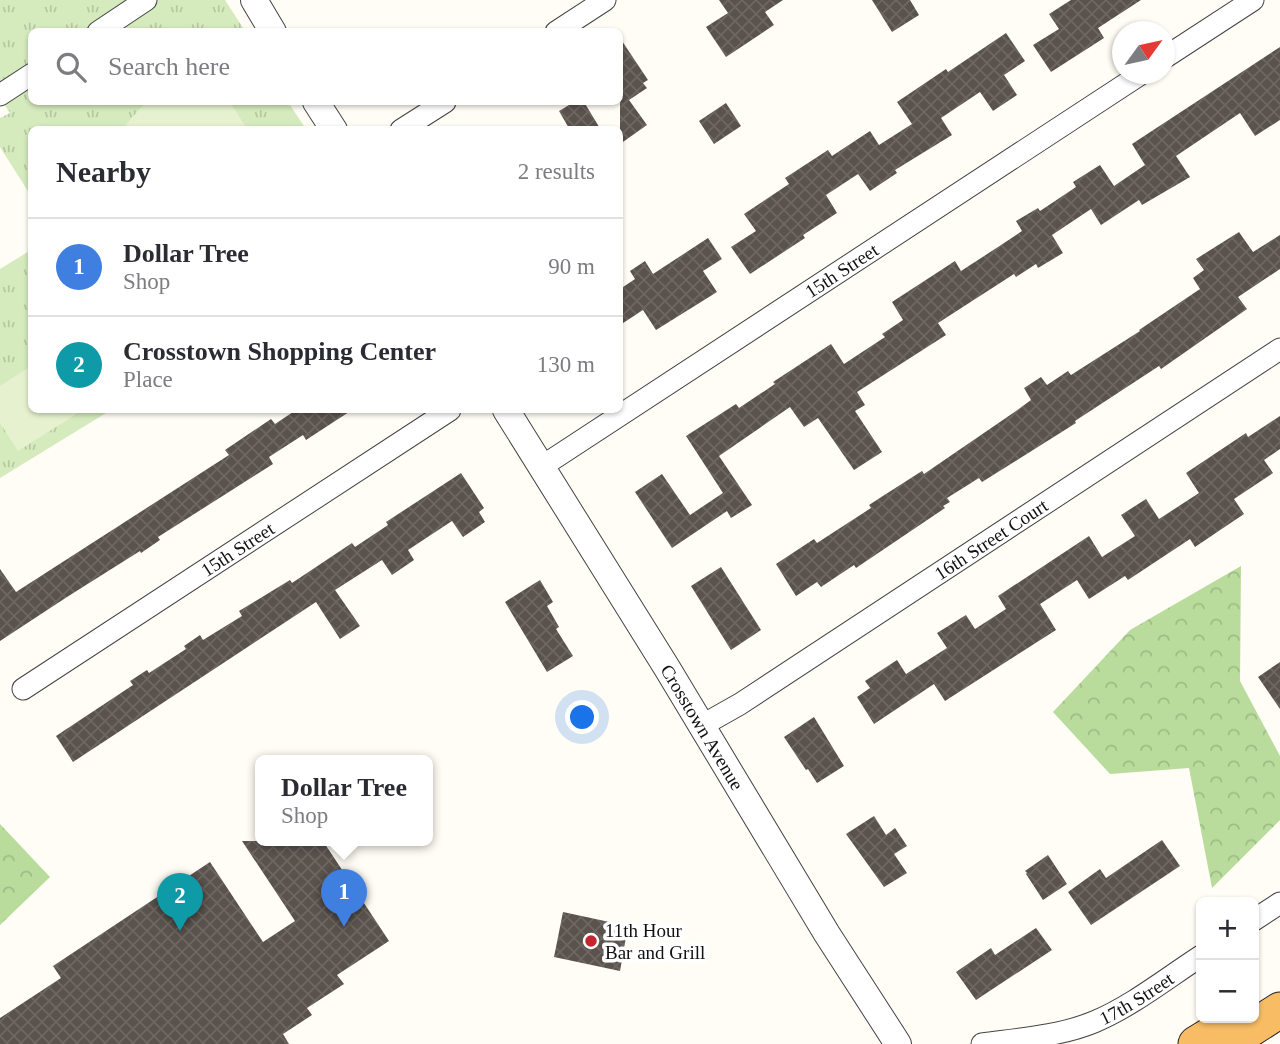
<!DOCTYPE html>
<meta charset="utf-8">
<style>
body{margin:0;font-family:"Times New Roman",serif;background:#f2f2f3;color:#2b2b33}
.controls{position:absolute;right:21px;bottom:21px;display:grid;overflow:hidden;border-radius:10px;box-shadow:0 2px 5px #0004}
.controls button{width:63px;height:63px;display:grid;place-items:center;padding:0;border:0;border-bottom:2px solid #e1e1e2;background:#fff;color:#2b2b33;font:35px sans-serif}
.compass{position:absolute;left:1112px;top:21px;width:63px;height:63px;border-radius:50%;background:#fff;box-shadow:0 2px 5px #0004;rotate:57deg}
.you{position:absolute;left:583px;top:718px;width:24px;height:24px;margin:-18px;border:5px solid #fff;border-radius:50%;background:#1a73e8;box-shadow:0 0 0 10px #1a73e833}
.badge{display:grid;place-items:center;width:46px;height:46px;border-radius:50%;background:#db2777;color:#fff;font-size:23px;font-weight:700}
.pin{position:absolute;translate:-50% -58px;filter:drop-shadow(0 2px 4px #0008)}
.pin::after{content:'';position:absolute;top:37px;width:24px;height:21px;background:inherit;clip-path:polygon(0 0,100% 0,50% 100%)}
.popup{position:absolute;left:255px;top:755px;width:178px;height:91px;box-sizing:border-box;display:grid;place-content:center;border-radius:10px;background:#fff;filter:drop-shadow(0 2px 5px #0005);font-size:23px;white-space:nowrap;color:#7c7c81}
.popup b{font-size:26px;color:#2b2b33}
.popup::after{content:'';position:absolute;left:50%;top:100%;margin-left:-14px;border:14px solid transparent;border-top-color:#fff}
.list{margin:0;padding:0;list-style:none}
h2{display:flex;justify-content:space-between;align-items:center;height:91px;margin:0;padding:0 28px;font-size:30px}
h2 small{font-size:23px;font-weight:400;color:#7c7c81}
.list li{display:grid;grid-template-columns:46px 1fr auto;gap:21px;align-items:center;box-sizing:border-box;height:98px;padding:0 28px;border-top:2px solid #e1e1e2}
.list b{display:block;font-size:26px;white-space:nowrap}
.list p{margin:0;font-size:23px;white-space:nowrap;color:#7c7c81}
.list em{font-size:23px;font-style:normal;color:#7c7c81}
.icon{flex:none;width:38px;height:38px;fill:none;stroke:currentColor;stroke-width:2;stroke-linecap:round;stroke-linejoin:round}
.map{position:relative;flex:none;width:1280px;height:1044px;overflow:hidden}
.search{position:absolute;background:#fff;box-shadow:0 2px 5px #0004;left:28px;top:28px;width:595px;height:77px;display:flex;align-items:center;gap:18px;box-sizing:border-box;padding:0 24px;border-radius:10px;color:#7c7c81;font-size:26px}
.panel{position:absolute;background:#fff;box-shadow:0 2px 5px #0004;left:28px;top:126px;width:595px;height:287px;border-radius:10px}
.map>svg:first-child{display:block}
.grass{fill:url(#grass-tufts)}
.forest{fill:url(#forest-crowns)}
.pitch{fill:#e6f2cf}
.building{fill:url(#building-cross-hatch)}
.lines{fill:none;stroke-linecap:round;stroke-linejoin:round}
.minor-casing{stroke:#444;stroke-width:23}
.tertiary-casing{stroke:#444;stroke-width:28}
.trunk-casing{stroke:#222;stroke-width:37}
.minor{stroke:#fff;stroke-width:21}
.tertiary{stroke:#fff;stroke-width:26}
.trunk{stroke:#f7bc64;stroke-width:35}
.poi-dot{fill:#c4262e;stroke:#fff;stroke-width:2.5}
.labels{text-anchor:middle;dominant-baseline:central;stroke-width:7;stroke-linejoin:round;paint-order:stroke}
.street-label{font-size:19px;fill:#111;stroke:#fff}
.poi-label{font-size:19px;fill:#111;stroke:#fff;text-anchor:start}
</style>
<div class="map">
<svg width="1280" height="1044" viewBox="0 0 1280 1044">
<defs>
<pattern id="grass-tufts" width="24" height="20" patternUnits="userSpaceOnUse" patternTransform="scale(1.75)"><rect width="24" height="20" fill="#d5ebbd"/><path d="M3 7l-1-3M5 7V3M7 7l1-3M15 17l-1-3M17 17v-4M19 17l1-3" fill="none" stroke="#b6c8a1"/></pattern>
<pattern id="forest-crowns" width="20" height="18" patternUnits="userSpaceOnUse" patternTransform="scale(1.75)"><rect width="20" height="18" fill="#b9dc9c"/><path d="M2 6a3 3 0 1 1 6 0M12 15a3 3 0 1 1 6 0" fill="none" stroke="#9ebc85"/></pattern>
<pattern id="building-cross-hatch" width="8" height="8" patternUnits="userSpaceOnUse" patternTransform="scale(1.75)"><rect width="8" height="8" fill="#5a524d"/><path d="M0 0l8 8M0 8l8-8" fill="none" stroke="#6d6662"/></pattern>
</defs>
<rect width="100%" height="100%" fill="#fffdf5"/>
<path class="grass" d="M0 0H225L245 31 32 32V102H288L306 129 32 130 31 196 0 147V118L10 113 0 98Z
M31 250 32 410H111L0 478V269Z"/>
<path class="forest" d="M1241 566 1240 681 1280 756V820L1212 888 1189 768 1110 774 1053 712 1130 630Z
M0 824 50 877 0 925Z"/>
<path class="pitch" d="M146 102H230L247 129H122Z
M31 366 32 410H83L18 451 0 423V386Z"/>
<path class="building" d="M719 0H783L765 12 774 25 726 57 706 27 728 13Z
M872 0H910L919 15 892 32Z
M1071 0H1141L1098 28 1104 38 1051 72 1033 45 1059 29 1049 14Z
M1006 33 1025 61 1004 75 1017 95 993 111 980 92 941 118 952 135 895 170 897 173 870 191 858 174 826 195 837 213 803 235 805 238 750 274 731 247 756 231 744 214 789 184 785 178 828 150 832 156 870 131 879 145 912 124 897 102 946 69 948 72Z
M620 38 648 80 643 83 647 88 629 100 647 125 620 144Z
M1280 47V120L1255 136 1240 113 1176 156 1190 177 1142 205 1139 200 1101 225 1091 209 1052 235 1063 253 1038 268 1036 264 1016 277 1014 274 938 323 946 335 857 392 865 405 855 411 882 452 854 470 818 418 804 427 790 407 719 456 752 505 731 518 727 511 672 548 635 492 662 474 690 515 723 493 686 436 736 404 739 408 775 384 773 382 831 344 844 364 885 337 882 334 903 320 892 302 955 261 961 271 998 247 1022 231 1016 221 1038 208 1040 211 1076 187 1073 182 1100 165 1114 186 1145 165 1132 144Z
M574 102H584L601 130H570L559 111Z
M726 103 741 126 714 144 699 121Z
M1239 232 1253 252 1280 235V269L1238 297 1247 309 1161 369 1159 366 1075 421 1076 423 982 482 979 478 947 498 950 502 943 506 945 508 856 568 854 565 821 587 817 582 796 596 776 564 814 539 817 543 871 508 869 505 886 494 922 471 924 474 1016 411 1031 400 1024 388 1041 377 1047 385 1068 371 1071 375 1140 331 1139 330 1200 289 1193 278 1204 270 1196 259Z
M708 238 722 259 703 271 717 292 656 330 643 310 620 325V289L635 279 630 271 645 261 653 274Z
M296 410H352L306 440 303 435 269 457 273 464 158 537 160 540 141 553 140 551 67 597 0 641V569L16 592 229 455 225 450 271 419 275 424Z
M1280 416V449L1264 460 1273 473 1234 499 1244 514 1195 547 1190 539 1128 580 1125 576 1089 599 1077 580 1040 604 1056 630 945 701 934 684 874 724 857 697 870 688 865 681 897 660 906 674 947 648 937 633 966 615 975 629 1006 609 998 596 1089 536 1102 557 1135 536 1121 515 1146 499 1159 519 1199 493 1186 473 1246 433 1248 437Z
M461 473 484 508 479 512 485 522 463 537 452 521 408 550 414 560 392 575 382 560 335 590 360 626 340 639 316 602 73 762 56 736 133 685 130 681 147 670 149 673 186 649 184 646 200 635 203 640 242 616 239 611 290 580 292 583 352 543 355 547 388 525 386 522Z
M721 567 761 630 731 650 691 586Z
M540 580 553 602 547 606 559 627 556 629 573 656 547 672 505 602Z
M1280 662V709L1258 677Z
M814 717 844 766 817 783 808 769 806 770 784 737Z
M874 816 886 835 895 828 907 846 894 854 907 873 884 887 846 834Z
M1162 840 1180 866 1091 925 1068 892 1100 869 1106 878Z
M242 841H323L389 941 337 975 344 984 307 1008 312 1015 283 1034 289 1044H0V1018L61 978 53 966 210 862 263 942 295 921Z
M1048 855 1067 884 1043 900 1026 874 1027 873 1025 871Z
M563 912 628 926 620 971 554 957Z
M1036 928 1052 950 976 1000 956 972 991 948 995 955Z"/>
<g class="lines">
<g class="minor-casing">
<g id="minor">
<path d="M98 32 146 0"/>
<path d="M556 32 605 0"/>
<path d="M1164 58 1253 0"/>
<path d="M0 95 32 74"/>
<path d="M401 130 445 102"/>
<path id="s1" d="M541 467 1141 74"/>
<path id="s2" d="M23 689 450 410"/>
<path id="s3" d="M701 726 740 704 1280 349"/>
<path d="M1254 920 1280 903"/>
<path id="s4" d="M982 1044C1019 1039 1060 1036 1094 1022 1132 1006 1167 978 1201 956"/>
</g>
</g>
<g class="tertiary-casing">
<g id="tertiary">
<path d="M254 0 273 32"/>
<path d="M316 102 334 130"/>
<path id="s5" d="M506 410 667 668 827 934 898 1044"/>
</g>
</g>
<g class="trunk-casing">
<path id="trunk" d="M1196 1044 1238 1018
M1227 1044 1280 1010"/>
</g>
<use href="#minor" class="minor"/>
<use href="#tertiary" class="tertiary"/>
<use href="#trunk" class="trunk"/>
</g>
<circle class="poi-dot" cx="591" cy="941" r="7"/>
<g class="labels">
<g class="street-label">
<text stroke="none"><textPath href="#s1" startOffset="359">15th Street</textPath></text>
<text stroke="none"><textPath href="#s3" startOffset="345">16th Street Court</textPath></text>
<text stroke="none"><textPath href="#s2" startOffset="256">15th Street</textPath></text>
<text stroke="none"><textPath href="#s5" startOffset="373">Crosstown Avenue</textPath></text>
<text stroke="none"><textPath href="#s4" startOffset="163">17th Street</textPath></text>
</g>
<g class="poi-label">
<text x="605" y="930">11th Hour<tspan x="605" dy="22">Bar and Grill</tspan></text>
</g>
</g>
</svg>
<div class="controls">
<button>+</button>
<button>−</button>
</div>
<svg class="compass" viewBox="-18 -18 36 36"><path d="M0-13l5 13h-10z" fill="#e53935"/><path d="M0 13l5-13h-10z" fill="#7c7c81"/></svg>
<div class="you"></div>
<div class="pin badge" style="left:344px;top:927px;background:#3f7fe0">1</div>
<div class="popup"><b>Dollar Tree</b>Shop</div>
<div class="pin badge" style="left:180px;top:931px;background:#0f9aa8">2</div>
<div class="search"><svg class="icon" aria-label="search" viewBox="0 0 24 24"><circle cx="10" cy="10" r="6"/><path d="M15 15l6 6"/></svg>Search here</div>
<section class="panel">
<h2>Nearby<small>2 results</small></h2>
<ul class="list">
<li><span class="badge" style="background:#3f7fe0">1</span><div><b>Dollar Tree</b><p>Shop</p></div><em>90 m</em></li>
<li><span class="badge" style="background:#0f9aa8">2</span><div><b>Crosstown Shopping Center</b><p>Place</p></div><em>130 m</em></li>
</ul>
</section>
</div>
